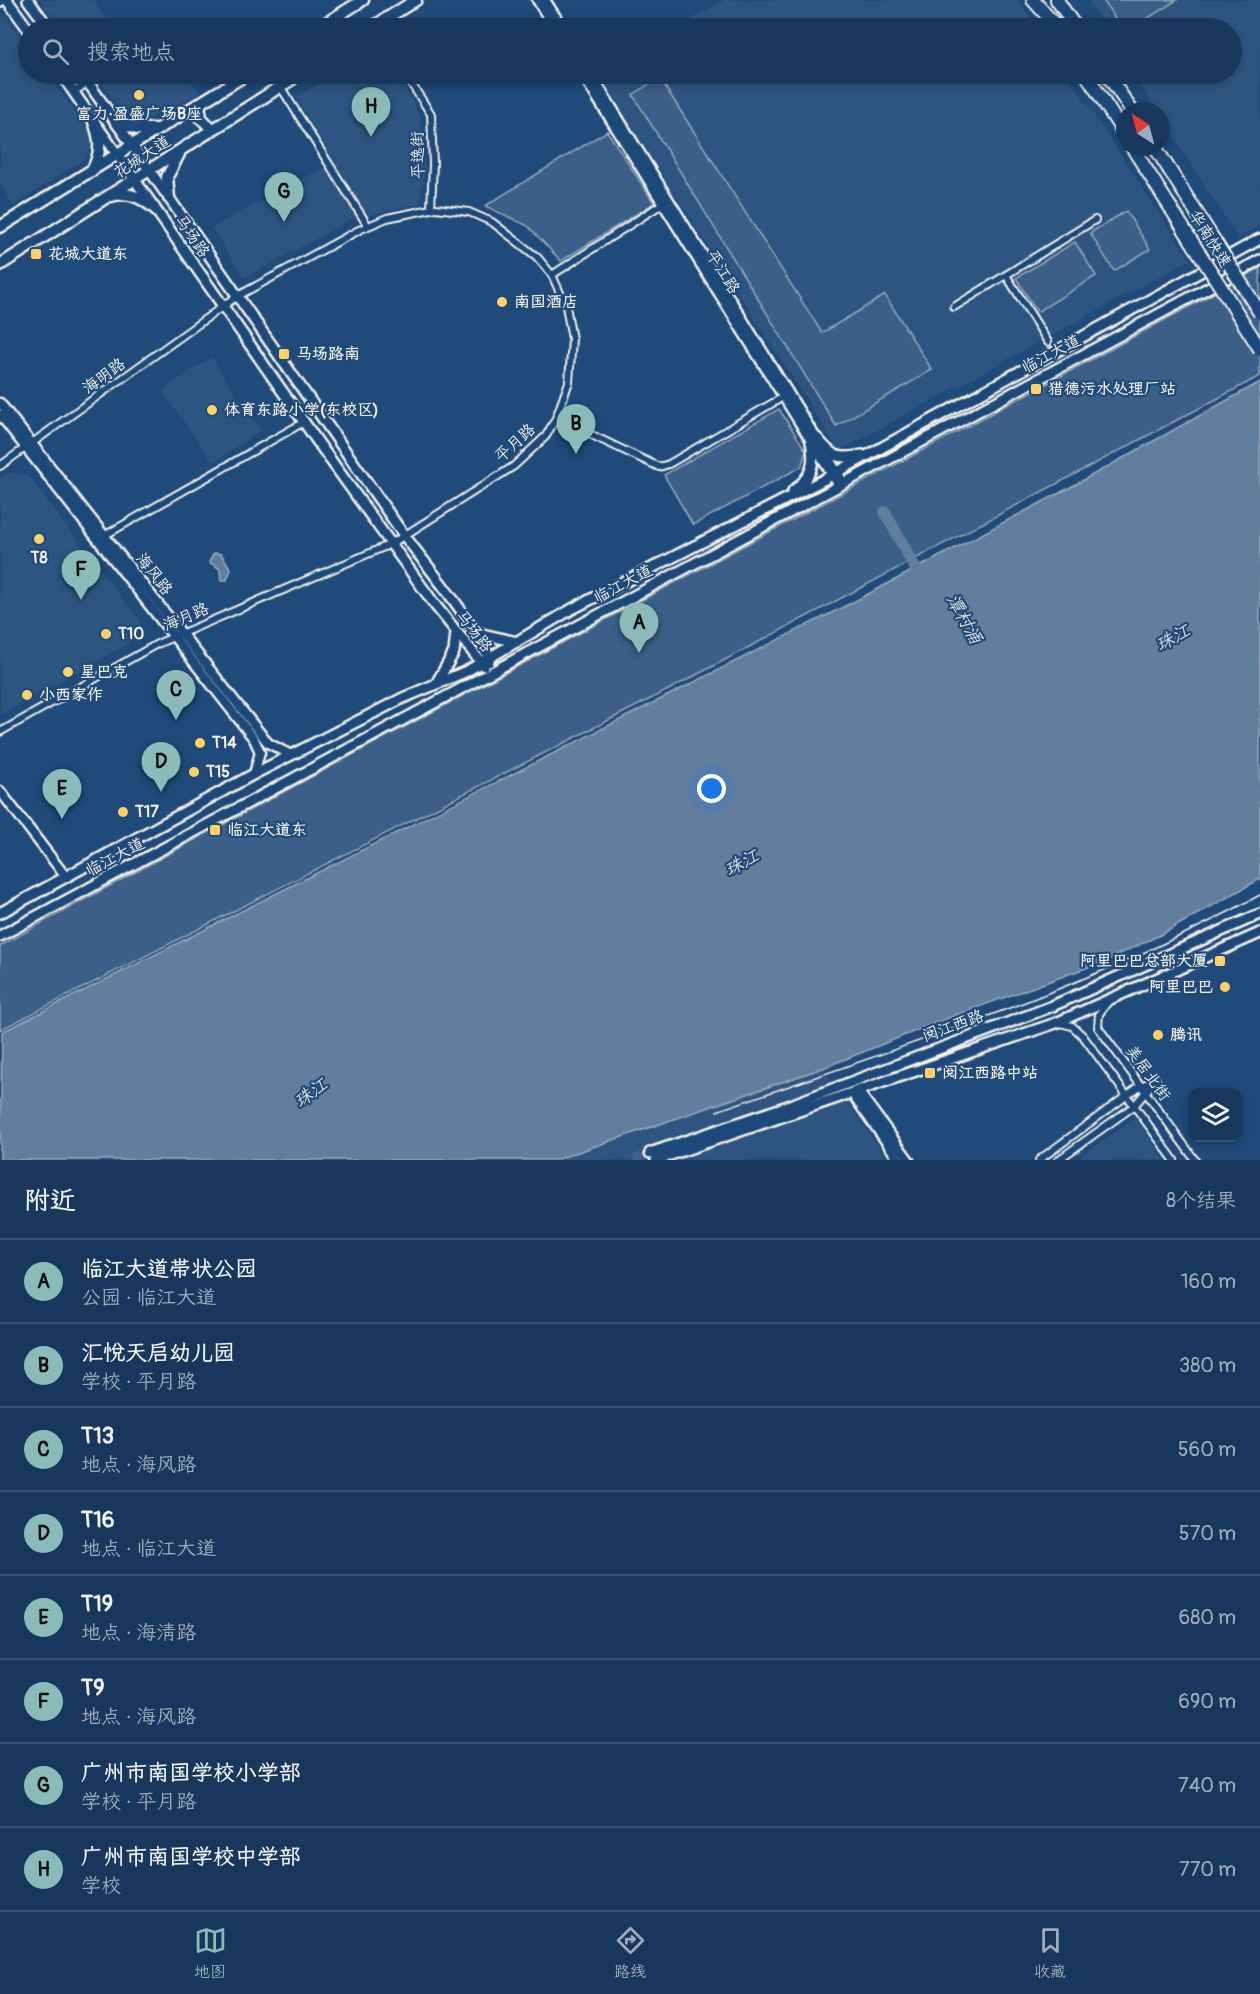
<!DOCTYPE html>
<html lang="zh">
<meta charset="utf-8">
<style>
body{margin:0;font-family:Pangolin,"LXGW WenKai TC",sans-serif;background:#244365;color:#f1f3f6}
.controls{position:absolute;right:18px;bottom:18px;display:grid;overflow:hidden;border-radius:12px;box-shadow:0 3px 9px #0003}
.controls button{width:54px;height:54px;display:grid;place-items:center;padding:0;border:0;border-bottom:2px solid #365272;background:#17385c;color:#f1f3f6;font:30px sans-serif}
.compass{position:absolute;left:1116px;top:102px;width:54px;height:54px;border-radius:50%;background:#17385c;box-shadow:0 3px 9px #0003;rotate:324deg}
.you{position:absolute;left:712px;top:789px;width:21px;height:21px;margin:-15px;border:4px solid #fff;border-radius:50%;background:#1a73e8;box-shadow:0 0 0 9px #1a73e833}
.badge{display:grid;place-items:center;width:39px;height:39px;border-radius:50%;background:#8bbbb9;color:#111;font-size:20px;font-weight:700}
.pin{position:absolute;translate:-50% -50px;filter:drop-shadow(0 2px 3px #0008)}
.pin::after{content:'';position:absolute;top:32px;width:21px;height:18px;background:inherit;clip-path:polygon(0 0,100% 0,50% 100%)}
.list{margin:0;padding:0;list-style:none}
h2{display:flex;justify-content:space-between;align-items:center;height:78px;margin:0;padding:0 24px;font-size:26px}
h2 small{font-size:20px;font-weight:400;color:#9eacbb}
.list li{display:grid;grid-template-columns:39px 1fr auto;gap:18px;align-items:center;box-sizing:border-box;height:84px;padding:0 24px;border-top:2px solid #365272}
.list b{display:block;font-size:22px;white-space:nowrap}
.list p{margin:0;font-size:20px;white-space:nowrap;color:#9eacbb}
.list em{font-size:20px;font-style:normal;color:#9eacbb}
.icon{flex:none;width:33px;height:33px;fill:none;stroke:currentColor;stroke-width:2;stroke-linecap:round;stroke-linejoin:round}
.map{position:relative;flex:none;width:1260px;height:1160px;overflow:hidden}
.search{position:absolute;background:#17385c;box-shadow:0 3px 9px #0003;left:18px;right:18px;top:18px;height:66px;display:flex;align-items:center;gap:15px;box-sizing:border-box;padding:0 21px;border-radius:33px;color:#9eacbb;font-size:22px}
.sheet{height:750px;background:#17385c}
nav{display:flex;justify-content:space-around;align-items:center;box-sizing:border-box;height:84px;border-top:2px solid #365272;background:#17385c;font-size:16px;color:#9eacbb}
nav a{display:grid;justify-items:center;gap:3px}
nav .on{color:#8bbbb9}
.map>svg:first-child{display:block}
.built{fill:#2d5581}
.green{fill:#3a5f88;stroke:#97a8b8;stroke-width:1.5}
.water{fill:#627e9d;stroke:#9cacbb;stroke-width:1.5}
.lines{fill:none;stroke-linecap:round;stroke-linejoin:round}
.river{stroke:#627e9d;stroke-width:12}
.secondary-tunnel{stroke:#3f638a;stroke-width:9;stroke-dasharray:9 4.5;stroke-linecap:butt}
.minor-casing{stroke:#f4f1e8;stroke-width:10}
.tertiary-casing{stroke:#f4f1e8;stroke-width:13}
.secondary-casing{stroke:#f4f1e8;stroke-width:14}
.primary-casing{stroke:#f4f1e8;stroke-width:15}
.motorway-casing{stroke:#f4f1e8;stroke-width:16}
.minor{stroke:#1f4a7a;stroke-width:6}
.tertiary{stroke:#1f4a7a;stroke-width:8}
.secondary{stroke:#1f4a7a;stroke-width:9}
.primary{stroke:#1f4a7a;stroke-width:10}
.motorway{stroke:#1f4a7a;stroke-width:12}
.tram{stroke:#f4f1e8;stroke-width:1.5}
.motorway-bridge-casing{stroke:#f4f1e8;stroke-width:16;stroke-linecap:butt}
.motorway-bridge{stroke:#1f4a7a;stroke-width:12}
.poi-dot{fill:#ffd166;stroke:#1f4a7a;stroke-width:2}
.labels{text-anchor:middle;dominant-baseline:central;stroke-width:4.5;stroke-linejoin:round;paint-order:stroke}
.poi-label{font-size:16px;font-weight:bold;fill:#f4f1e8;stroke:#1f4a7a;text-anchor:start}
.street-label{font-size:16px;fill:#f4f1e8;stroke:#1f4a7a}
.water-label{font-size:18px;font-style:italic;fill:#dee0dd;stroke:#1f4a7a}
</style>
<div class="map">
<svg width="1260" height="1160" viewBox="0 0 1260 1160">
<rect width="100%" height="100%" fill="#1f4a7a"/>
<filter id="ink" filterUnits="userSpaceOnUse"><feTurbulence type="fractalNoise" baseFrequency=".0167" numOctaves="2"/><feDisplacementMap in="SourceGraphic" scale="12" xChannelSelector="R" yChannelSelector="G"/><feConvolveMatrix kernelMatrix="1 2 1 2 8 2 1 2 1" color-interpolation-filters="sRGB"/></filter>
<g filter="url(#ink)">
<path class="built" d="M40 0H94L103 15 118 28H61Z
M724 0H1018L1037 28H678Z
M1088 0H1260V226L1238 238 1161 117V111H1157L1133 74H1232V28H1106Z
M5 15 28 48V74H47L94 137 86 158 13 206 0 182V19Z
M94 74H186L200 93 141 123 125 116Z
M334 74H397L420 116 425 171 420 203 367 216 296 97Z
M606 74H1067L1190 260 839 451 600 77Z
M325 167 357 216 245 278 211 228Z
M211 357 261 430 213 463 162 391Z
M10 473 27 475 140 621 139 633 128 644 0 715V478Z
M823 1068 888 1160H555L797 1075Z
M1135 1118 1165 1160H1076Z"/>
<path class="green" d="M1103 0H1177L1132 28H1121Z
M659 77 822 333 885 295 932 370 836 426 633 95Z
M607 131 654 203 561 261 528 226 485 206Z
M1126 211 1150 249 1114 271 1090 233Z
M1075 242 1096 276 1037 312 1016 278Z
M1260 268V376L668 690 0 1030V946C418 716 842 497 1260 268Z
M779 409 806 451 801 467 693 525 664 475Z"/>
<path class="water" d="M1260 382V879L1162 934 1105 961 948 1018 823 1068 555 1160H0L2 1032 855 601 1067 489Z
M214 553 221 554 231 569 227 580H221L220 569 209 562Z"/>
<g class="lines">
<path class="river" d="M885 512 923 582"/>
<path class="secondary-tunnel" d="M634 1160 650 1153"/>
<g class="minor-casing">
<path id="minor" d="M405 74 431 114 433 164 431 209
M280 86 368 226
M74 92 88 82
M552 275 665 202
M1006 275 1048 342
M954 307 1095 220
M556 418 659 467 669 464 783 397
M0 466 236 297 359 230 387 218 436 208 469 212 492 222 537 257 552 275 566 306 572 339 569 382 556 418 546 436 514 466 391 544 157 644 0 732
M102 537 304 422
M1107 1003 1099 1014 1098 1027 1195 1160
M1060 1023 1072 1026 1083 1036 1174 1160
M1039 1160 1140 1086 1156 1080
M1058 1160 1134 1106 1155 1081"/>
</g>
<g class="tertiary-casing">
<path id="tertiary" d="M537 0 554 28
M545 0 563 28
M0 2 2 0
M582 74 839 486
M591 74 844 483
M0 403 268 743 291 755
M0 415 254 739 260 752 254 774
M0 791 66 877
M859 1092 909 1160
M852 1094 899 1160"/>
</g>
<g class="secondary-casing">
<path id="secondary" d="M7 0 28 29
M28 0 49 28
M61 74 322 448 435 605 484 666
M82 74C189 226 295 378 401 531 421 559 484 633 489 662
M817 438C833 457 836 460 862 455
M793 491C811 477 816 465 811 442
M473 629 482 634 517 642
M436 684 454 652 456 632
M0 913 254 774 403 698 467 671 572 609 823 480 1260 239
M0 936 1260 260
M650 1153 785 1107 1050 1007 1260 914
M656 1160 1056 1023 1260 933"/>
</g>
<g class="primary-casing">
<path id="primary" d="M318 28 363 0
M371 28 416 0
M199 104 201 118 212 129
M116 122 137 129H157
M92 171C102 151 101 140 93 119
M111 196C128 191 141 197 154 208
M169 198 167 177 179 154
M0 227 247 74
M0 265 300 74"/>
</g>
<g class="motorway-casing">
<path id="motorway" d="M1033 0 1057 27
M1057 0 1076 28
M1086 74 1125 135
M1107 74 1132 111"/>
</g>
<use href="#minor" class="minor"/>
<use href="#tertiary" class="tertiary"/>
<use href="#secondary" class="secondary"/>
<use href="#primary" class="primary"/>
<use href="#motorway" class="motorway"/>
<path class="tram" d="M717 1111C900 1047 1089 989 1260 895"/>
<g class="motorway-bridge-casing">
<path id="motorway-bridge" d="M1132 147 1260 349
M1155 147 1260 313"/>
</g>
<use href="#motorway-bridge" class="motorway-bridge"/>
</g>
</g>
<g class="poi-dot">
<circle cx="139" cy="95" r="6"/>
<rect x="30" y="248" width="12" height="12" rx="3"/>
<circle cx="502" cy="302" r="6"/>
<rect x="278" y="348" width="12" height="12" rx="3"/>
<rect x="1030" y="383" width="12" height="12" rx="3"/>
<circle cx="212" cy="410" r="6"/>
<circle cx="39" cy="539" r="6"/>
<circle cx="106" cy="634" r="6"/>
<circle cx="68" cy="672" r="6"/>
<circle cx="27" cy="695" r="6"/>
<circle cx="200" cy="743" r="6"/>
<circle cx="194" cy="772" r="6"/>
<circle cx="123" cy="812" r="6"/>
<rect x="209" y="824" width="12" height="12" rx="3"/>
<rect x="1214" y="955" width="12" height="12" rx="3"/>
<circle cx="1225" cy="987" r="6"/>
<circle cx="1158" cy="1035" r="6"/>
<rect x="924" y="1067" width="12" height="12" rx="3"/>
</g>
<g class="labels">
<g class="poi-label">
<text x="139" y="114" text-anchor="middle">富力·盈盛广场B座</text>
<text x="48" y="254">花城大道东</text>
<text x="514" y="302">南国酒店</text>
<text x="296" y="354">马场路南</text>
<text x="1048" y="389">猎德污水处理厂站</text>
<text x="224" y="410">体育东路小学(东校区)</text>
<text x="39" y="558" text-anchor="middle">T8</text>
<text x="118" y="634">T10</text>
<text x="80" y="672">星巴克</text>
<text x="39" y="695">小西家作</text>
<text x="212" y="743">T14</text>
<text x="206" y="772">T15</text>
<text x="135" y="812">T17</text>
<text x="227" y="830">临江大道东</text>
<text x="1208" y="961" text-anchor="end">阿里巴巴总部大厦</text>
<text x="1213" y="987" text-anchor="end">阿里巴巴</text>
<text x="1170" y="1035">腾讯</text>
<text x="942" y="1073">阅江西路中站</text>
</g>
<g class="street-label">
<text transform="translate(418 155) rotate(-91)">平逸街</text>
<text transform="translate(142 157) rotate(-33)">花城大道</text>
<text transform="translate(192 236) rotate(55)">马场路</text>
<text transform="translate(1210 239) rotate(58)">华南快速</text>
<text transform="translate(723 272) rotate(58)">平江路</text>
<text transform="translate(1051 354) rotate(-28)">临江大道</text>
<text transform="translate(104 376) rotate(-36)">海明路</text>
<text transform="translate(515 443) rotate(-42)">平月路</text>
<text transform="translate(154 574) rotate(52)">海风路</text>
<text transform="translate(623 584) rotate(-28)">临江大道</text>
<text transform="translate(186 617) rotate(-23)">海月路</text>
<text transform="translate(474 631) rotate(52)">马场路</text>
<text transform="translate(115 857) rotate(-28)">临江大道</text>
<text transform="translate(953 1026) rotate(-20)">阅江西路</text>
<text transform="translate(1148 1073) rotate(54)">美居北街</text>
</g>
<g class="water-label">
<text transform="translate(964 619) rotate(61)">潭村涌</text>
<text transform="translate(1173 638) rotate(-28)">珠江</text>
<text transform="translate(742 863) rotate(-28)">珠江</text>
<text transform="translate(311 1093) rotate(-36)">珠江</text>
</g>
</g>
</svg>
<div class="controls">
<button><svg class="icon" aria-label="layers" viewBox="0 0 24 24"><path d="M12 4l9 5-9 5-9-5zM3 14l9 5 9-5"/></svg></button>
</div>
<svg class="compass" viewBox="-18 -18 36 36"><path d="M0-13l5 13h-10z" fill="#e53935"/><path d="M0 13l5-13h-10z" fill="#9eacbb"/></svg>
<div class="you"></div>
<div class="pin badge" style="left:639px;top:653px">A</div>
<div class="pin badge" style="left:576px;top:454px">B</div>
<div class="pin badge" style="left:176px;top:720px">C</div>
<div class="pin badge" style="left:161px;top:792px">D</div>
<div class="pin badge" style="left:62px;top:819px">E</div>
<div class="pin badge" style="left:81px;top:600px">F</div>
<div class="pin badge" style="left:284px;top:222px">G</div>
<div class="pin badge" style="left:371px;top:137px">H</div>
<div class="search"><svg class="icon" aria-label="search" viewBox="0 0 24 24"><circle cx="10" cy="10" r="6"/><path d="M15 15l6 6"/></svg>搜索地点</div>
</div>
<section class="sheet">
<h2>附近<small>8个结果</small></h2>
<ul class="list">
<li><span class="badge">A</span><div><b>临江大道带状公园</b><p>公园 · 临江大道</p></div><em>160 m</em></li>
<li><span class="badge">B</span><div><b>汇悦天启幼儿园</b><p>学校 · 平月路</p></div><em>380 m</em></li>
<li><span class="badge">C</span><div><b>T13</b><p>地点 · 海风路</p></div><em>560 m</em></li>
<li><span class="badge">D</span><div><b>T16</b><p>地点 · 临江大道</p></div><em>570 m</em></li>
<li><span class="badge">E</span><div><b>T19</b><p>地点 · 海清路</p></div><em>680 m</em></li>
<li><span class="badge">F</span><div><b>T9</b><p>地点 · 海风路</p></div><em>690 m</em></li>
<li><span class="badge">G</span><div><b>广州市南国学校小学部</b><p>学校 · 平月路</p></div><em>740 m</em></li>
<li><span class="badge">H</span><div><b>广州市南国学校中学部</b><p>学校</p></div><em>770 m</em></li>
</ul>
</section>
<nav>
<a class="on"><svg class="icon" aria-label="map" viewBox="0 0 24 24"><path d="M3 6l6-2 6 2 6-2v14l-6 2-6-2-6 2zM9 4v14M15 6v14"/></svg>地图</a>
<a><svg class="icon" aria-label="directions" viewBox="0 0 24 24"><path d="M12 3l9 9-9 9-9-9zM9 14v-3h6M13 9l2 2-2 2"/></svg>路线</a>
<a><svg class="icon" aria-label="saved" viewBox="0 0 24 24"><path d="M7 4h10v16l-5-4-5 4z"/></svg>收藏</a>
</nav>
